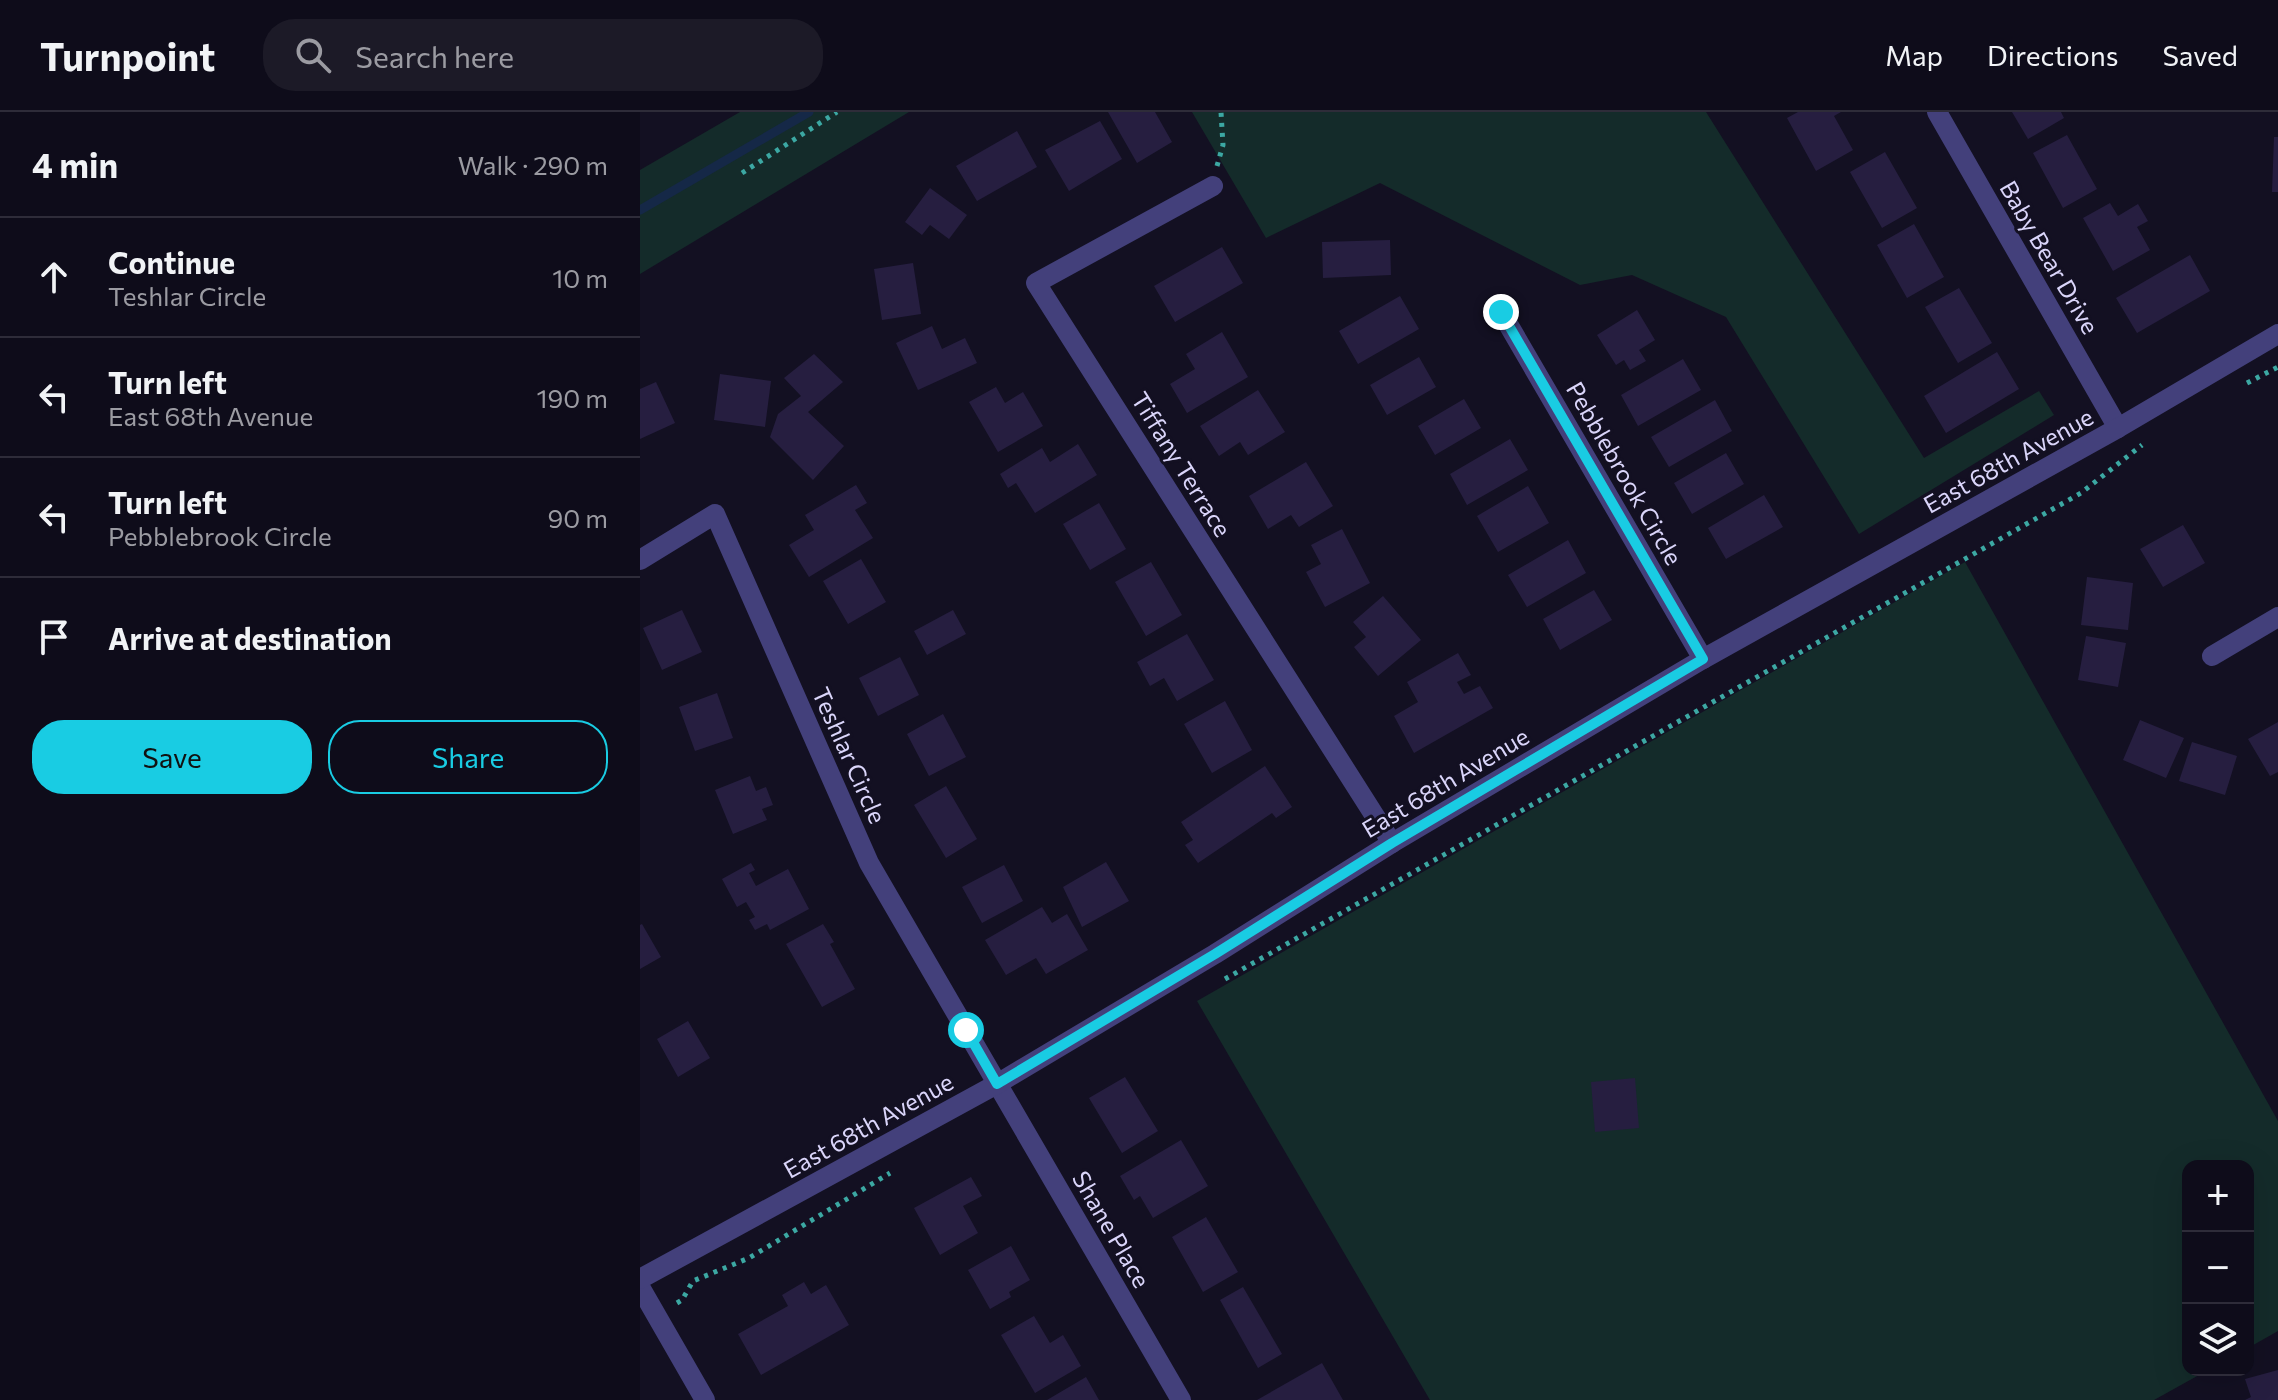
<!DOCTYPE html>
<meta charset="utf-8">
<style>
body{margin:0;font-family:Commissioner,sans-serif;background:#1c1a27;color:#f1f3f6}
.controls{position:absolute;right:24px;bottom:24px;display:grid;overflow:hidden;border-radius:16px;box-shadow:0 8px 32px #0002}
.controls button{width:72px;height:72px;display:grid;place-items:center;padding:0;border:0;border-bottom:2px solid #2e2c39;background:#0e0c1a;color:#f1f3f6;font:40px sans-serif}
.stop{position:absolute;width:24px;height:24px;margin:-18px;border:6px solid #19cce3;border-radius:50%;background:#fff}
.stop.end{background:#19cce3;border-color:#fff;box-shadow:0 2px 8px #0008}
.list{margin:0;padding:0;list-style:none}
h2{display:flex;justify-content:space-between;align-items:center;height:104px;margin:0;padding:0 32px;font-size:34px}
h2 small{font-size:26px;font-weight:400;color:#9b9ba2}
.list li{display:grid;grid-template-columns:52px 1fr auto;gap:24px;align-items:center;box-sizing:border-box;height:120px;padding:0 32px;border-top:2px solid #2e2c39}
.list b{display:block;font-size:30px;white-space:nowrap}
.list p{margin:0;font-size:26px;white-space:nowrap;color:#9b9ba2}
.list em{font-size:26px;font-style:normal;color:#9b9ba2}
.actions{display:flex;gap:16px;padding:24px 32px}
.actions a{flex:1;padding:18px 0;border:2px solid #19cce3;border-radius:32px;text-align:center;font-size:28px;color:#19cce3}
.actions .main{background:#19cce3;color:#111}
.icon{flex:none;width:44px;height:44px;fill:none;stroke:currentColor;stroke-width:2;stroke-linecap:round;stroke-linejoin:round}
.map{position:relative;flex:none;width:1638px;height:1288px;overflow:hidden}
header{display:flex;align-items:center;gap:48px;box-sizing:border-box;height:112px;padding:0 40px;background:#0e0c1a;border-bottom:2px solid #2e2c39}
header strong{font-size:38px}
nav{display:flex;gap:44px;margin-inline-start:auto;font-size:28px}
.search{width:560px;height:72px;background:#1c1a27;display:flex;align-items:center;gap:20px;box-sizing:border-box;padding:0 28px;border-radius:32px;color:#9b9ba2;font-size:30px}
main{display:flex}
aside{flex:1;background:#0e0c1a}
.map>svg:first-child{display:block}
.green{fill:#142b2a}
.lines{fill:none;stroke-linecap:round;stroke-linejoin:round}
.stream{stroke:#152847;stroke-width:9}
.building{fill:#261e40}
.path{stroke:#3ca8a3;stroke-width:5;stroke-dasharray:4 6;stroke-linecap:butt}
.minor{stroke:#43407b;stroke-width:20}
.tertiary{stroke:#43407b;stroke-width:20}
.route{stroke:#19cce3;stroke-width:10}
.labels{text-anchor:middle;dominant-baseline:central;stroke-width:6;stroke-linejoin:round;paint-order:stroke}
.street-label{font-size:24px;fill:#dad5fa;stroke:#131022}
</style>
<header>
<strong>Turnpoint</strong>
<div class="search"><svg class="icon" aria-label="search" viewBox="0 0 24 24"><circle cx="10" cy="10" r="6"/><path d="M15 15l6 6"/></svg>Search here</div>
<nav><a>Map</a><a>Directions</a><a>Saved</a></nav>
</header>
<main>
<aside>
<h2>4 min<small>Walk · 290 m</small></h2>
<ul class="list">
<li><svg class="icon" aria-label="ahead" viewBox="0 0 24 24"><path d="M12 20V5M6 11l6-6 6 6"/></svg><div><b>Continue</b><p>Teshlar Circle</p></div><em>10 m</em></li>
<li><svg class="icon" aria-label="left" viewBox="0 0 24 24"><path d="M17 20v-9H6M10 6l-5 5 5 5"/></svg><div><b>Turn left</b><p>East 68th Avenue</p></div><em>190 m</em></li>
<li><svg class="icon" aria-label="left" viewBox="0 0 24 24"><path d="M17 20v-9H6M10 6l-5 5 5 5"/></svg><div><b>Turn left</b><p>Pebblebrook Circle</p></div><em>90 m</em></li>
<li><svg class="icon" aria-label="arrive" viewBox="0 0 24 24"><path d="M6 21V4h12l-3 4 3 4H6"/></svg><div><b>Arrive at destination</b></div></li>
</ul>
<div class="actions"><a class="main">Save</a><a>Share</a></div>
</aside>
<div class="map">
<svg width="1638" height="1288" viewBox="0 0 1638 1288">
<rect width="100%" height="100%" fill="#131022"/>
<path class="green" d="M100 0H269L0 162V58Z
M552 0H1066L1284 346 1399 279 1414 303 1219 422 1086 205 992 163 940 173 740 71 626 126Z
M1325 450 1638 1009V1219L1608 1236V1054H1548V1258H1568L1514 1288H790L557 889Z"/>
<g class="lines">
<path class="stream" d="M0 98 169 0"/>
</g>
<path class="building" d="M468 0H515L532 30 497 51Z
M1158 0H1201L1194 4 1213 38 1176 59 1147 6Z
M1372 0H1421L1424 6 1388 27Z
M460 9 482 47 429 79 405 38Z
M377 19 397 55 337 89 316 54Z
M1427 23 1457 77 1423 96 1393 41Z
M1634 25H1638V80H1632Z
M1245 40 1277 96 1242 116 1210 60Z
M290 76 327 103 309 127 290 113 282 123 265 110Z
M1470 91 1478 104 1498 92 1508 109 1497 115 1510 138 1473 159 1443 106Z
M1274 112 1304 165 1267 186 1237 133Z
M750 128 751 163 683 166 682 130Z
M582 135 603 171 535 210 514 174Z
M1550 143 1570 179 1497 221 1476 186Z
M273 151 281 202 242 208 234 157Z
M1319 176 1352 231 1318 251 1285 195Z
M760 184 779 217 718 252 699 219Z
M997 198 1015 228 999 238 1006 249 990 258 984 248 976 253 957 223Z
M292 214 302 237 325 226 337 251 278 278 256 231Z
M582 220 608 265 547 301 530 272 555 257 546 242Z
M1357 240 1379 277 1306 321 1284 284Z
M174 242 203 270 168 300 204 334 173 368 130 325 138 302 161 284 144 266Z
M779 245 796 275 747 303 730 273Z
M1043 247 1061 278 998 314 981 283Z
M80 262 131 269 125 315 74 308Z
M16 270 35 311 0 327V277Z
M356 275 365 291 383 280 403 314 358 340 329 290Z
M618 278 645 320 608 343 600 330 579 344 560 314Z
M824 287 841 316 795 343 778 314Z
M1075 288 1092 319 1029 355 1011 325Z
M870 327 888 358 827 393 810 362Z
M438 332 457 363 395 401 376 371 368 376 360 362 402 336 410 350Z
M1086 341 1104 372 1052 402 1034 371Z
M666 350 693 394 659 415 651 403 628 417 609 384Z
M216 373 227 391 215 398 233 426 169 465 149 433 174 418 165 403Z
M888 374 909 411 858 440 837 404Z
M1124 383 1143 415 1086 447 1068 416Z
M459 391 486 437 450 458 423 412Z
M1543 413 1565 451 1523 475 1500 437Z
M702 417 730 471 685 495 666 460 681 452 671 433Z
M928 428 946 461 887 495 868 463Z
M221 447 246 490 208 512 183 469Z
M511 450 542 503 506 524 475 470Z
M1447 465 1493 471 1488 518 1441 513Z
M954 478 972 508 920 538 903 507Z
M743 484 781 528 738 564 714 535 726 525 713 510Z
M42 498 62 540 22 558 3 516Z
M313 498 326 522 287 543 274 519Z
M547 522 574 568 537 589 524 566 510 574 497 550Z
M1446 524 1486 531 1478 575 1438 568Z
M818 541 831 563 817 570 824 582 840 574 853 596 774 641 754 604 778 590 767 570Z
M260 545 279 583 238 604 219 566Z
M77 581 93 626 55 639 39 595Z
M585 589 612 638 572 661 544 612Z
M303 602 326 645 289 664 267 622Z
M1500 608 1544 626 1526 666 1483 648Z
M1638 610V660L1630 664 1608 627Z
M1552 630 1597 644 1585 683 1539 669Z
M625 654 652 695 636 706 632 701 558 751 545 733 553 728 541 710Z
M110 664 116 679 126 675 133 693 122 697 127 708 93 722 75 678Z
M306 674 337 727 306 746 274 693Z
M466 750 489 789 442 815 423 775Z
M111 751 115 758 109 761 116 774 148 757 169 797 130 818 127 812 115 818 109 808 115 805 106 790 97 795 82 767Z
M364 753 383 789 342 811 322 775Z
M402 795 412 811 427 802 448 838 406 862 396 846 366 863 345 828Z
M2 812 21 845 0 857V813Z
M183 812 194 830 190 832 215 877 182 895 146 832Z
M48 909 70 946 38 965 17 927Z
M485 965 518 1019 482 1041 449 986Z
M995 966 999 1016 955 1020 951 970Z
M541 1028 568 1074 513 1106 500 1084 494 1088 480 1064Z
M331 1065 342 1084 323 1094 338 1121 300 1143 274 1096Z
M566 1105 598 1160 563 1180 532 1125Z
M371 1134 390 1168 369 1180 371 1185 350 1197 328 1158Z
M164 1170 171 1182 186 1173 209 1213 121 1263 98 1222 148 1194 142 1183Z
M603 1175 642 1242 618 1256 580 1188Z
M394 1204 410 1231 423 1223 441 1254 395 1281 361 1223Z
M682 1251 703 1288H617Z
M1638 1258V1288H1605L1611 1285 1605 1267Z
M446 1265 459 1288H407Z"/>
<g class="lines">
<path class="path" d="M577 54 583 33 581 0
M102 61 197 0
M1607 271 1638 255
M585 867 1441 381 1502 333
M37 1191 42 1188 53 1169 109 1146 250 1061"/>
<path class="minor" d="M1297 0 1478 316
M573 74 396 171 752 731
M861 200 1063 547
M0 448 75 402 229 751 541 1288
M1572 544 1638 505
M0 1175 65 1288"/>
<path class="tertiary" d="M0 1167 357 972 575 842 752 731 1063 547 1478 316 1638 222"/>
</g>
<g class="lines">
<path class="route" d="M326 918 357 972 575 842 752 731 1063 547 861 200"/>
</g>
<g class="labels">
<g class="street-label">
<text transform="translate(1410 145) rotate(60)">Baby Bear Drive</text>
<text transform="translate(1368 348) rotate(-29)">East 68th Avenue</text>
<text transform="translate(542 352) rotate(58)">Tiffany Terrace</text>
<text transform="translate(985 361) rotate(60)">Pebblebrook Circle</text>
<text transform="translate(210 643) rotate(66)">Teshlar Circle</text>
<text transform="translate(805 670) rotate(-31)">East 68th Avenue</text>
<text transform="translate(228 1013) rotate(-29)">East 68th Avenue</text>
<text transform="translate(472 1117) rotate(60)">Shane Place</text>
</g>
</g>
</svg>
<div class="controls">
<button>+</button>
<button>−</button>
<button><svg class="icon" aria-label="layers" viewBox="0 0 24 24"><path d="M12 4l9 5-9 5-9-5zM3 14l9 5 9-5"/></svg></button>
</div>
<div class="stop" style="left:326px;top:918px"></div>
<div class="stop end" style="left:861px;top:200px"></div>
</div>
</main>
